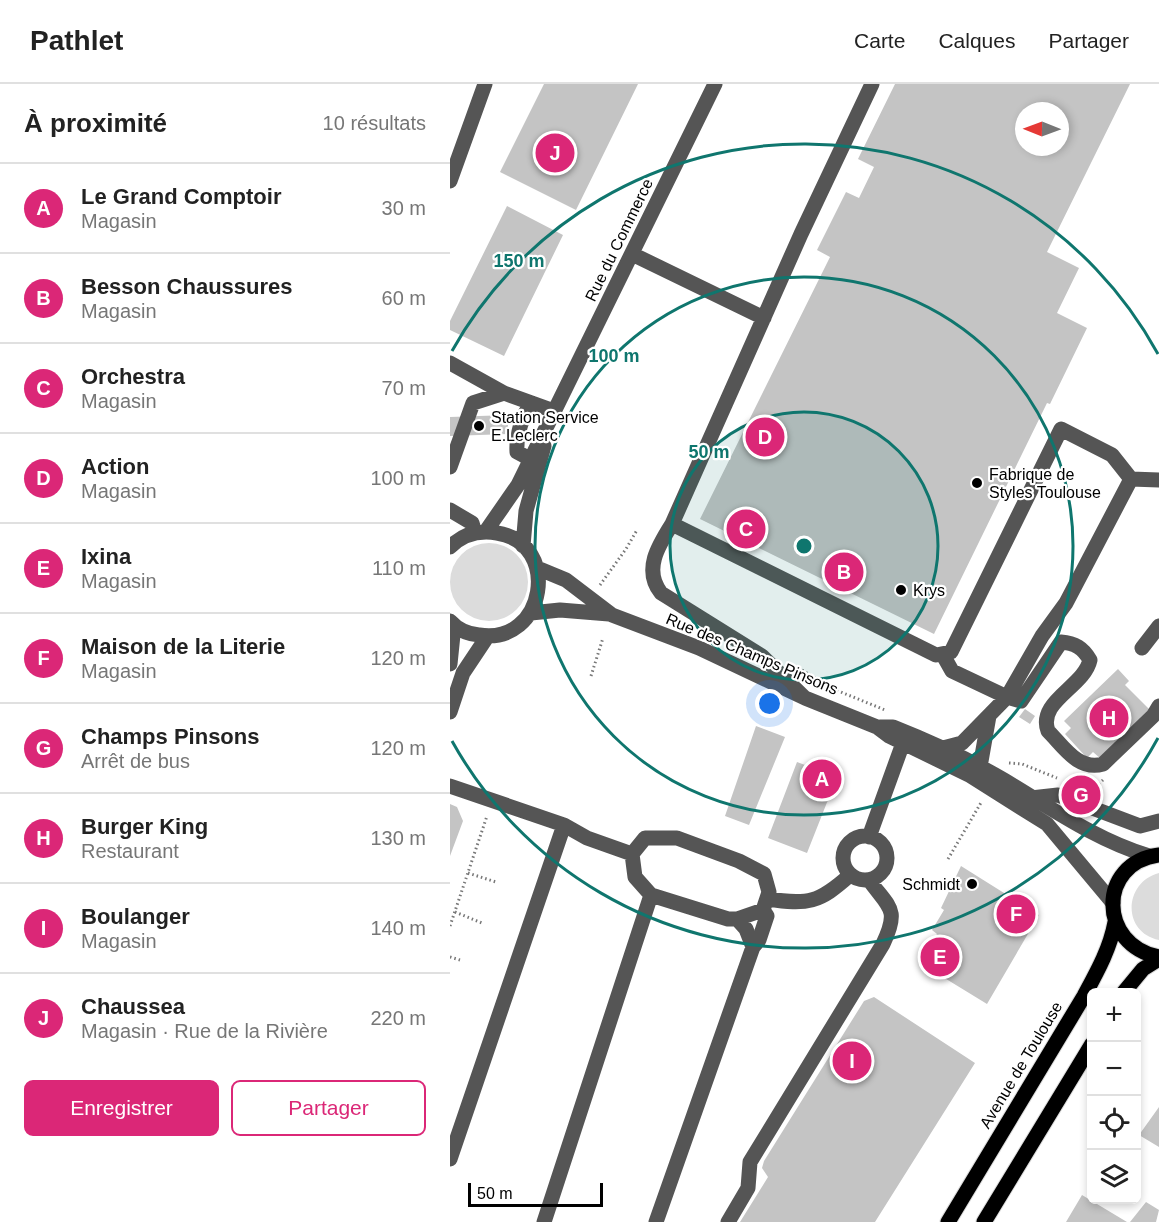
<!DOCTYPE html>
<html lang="fr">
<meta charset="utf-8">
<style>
body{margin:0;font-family:Arial,sans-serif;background:#f6f6f6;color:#222}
.controls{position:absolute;right:18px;bottom:18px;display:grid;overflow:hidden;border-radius:9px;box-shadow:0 3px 9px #0003}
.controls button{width:54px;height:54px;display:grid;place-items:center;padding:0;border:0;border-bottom:2px solid #e0e0e0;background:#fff;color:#222;font:30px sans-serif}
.compass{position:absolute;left:565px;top:18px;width:54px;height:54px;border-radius:50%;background:#fff;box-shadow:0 3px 9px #0003;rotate:271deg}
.scale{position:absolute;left:18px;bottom:15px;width:135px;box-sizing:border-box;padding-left:6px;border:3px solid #000;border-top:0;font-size:16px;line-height:21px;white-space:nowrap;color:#000;-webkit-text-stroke:4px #fff;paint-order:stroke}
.you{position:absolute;left:320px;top:620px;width:21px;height:21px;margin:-15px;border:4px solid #fff;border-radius:50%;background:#1a73e8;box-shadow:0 0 0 9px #1a73e833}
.badge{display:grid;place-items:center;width:39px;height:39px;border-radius:50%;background:#db2777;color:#fff;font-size:20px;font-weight:700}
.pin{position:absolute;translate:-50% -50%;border:3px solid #fff;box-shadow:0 2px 6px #0006}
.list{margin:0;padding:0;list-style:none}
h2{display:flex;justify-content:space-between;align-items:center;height:78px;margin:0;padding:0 24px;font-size:26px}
h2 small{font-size:20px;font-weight:400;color:#767676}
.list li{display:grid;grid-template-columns:39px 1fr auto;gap:18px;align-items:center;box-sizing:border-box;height:90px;padding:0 24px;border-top:2px solid #e0e0e0}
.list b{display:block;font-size:22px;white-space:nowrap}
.list p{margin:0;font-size:20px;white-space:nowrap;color:#767676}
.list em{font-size:20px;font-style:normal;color:#767676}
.actions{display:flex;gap:12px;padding:18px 24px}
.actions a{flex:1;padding:14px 0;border:2px solid #db2777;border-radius:9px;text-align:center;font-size:21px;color:#db2777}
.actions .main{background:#db2777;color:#fff}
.icon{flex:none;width:33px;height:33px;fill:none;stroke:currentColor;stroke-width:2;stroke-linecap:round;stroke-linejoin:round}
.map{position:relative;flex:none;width:709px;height:1138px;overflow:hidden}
header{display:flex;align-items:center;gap:36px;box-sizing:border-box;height:84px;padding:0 30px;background:#fff;border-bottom:2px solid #e0e0e0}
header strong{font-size:28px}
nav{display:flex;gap:33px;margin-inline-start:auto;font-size:21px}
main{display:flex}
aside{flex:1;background:#fff}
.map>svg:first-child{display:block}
.green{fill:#dcdcdc}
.building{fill:#c4c4c4;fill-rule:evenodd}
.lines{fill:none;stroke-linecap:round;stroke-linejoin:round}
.major-casing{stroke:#dbdbdb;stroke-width:17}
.path{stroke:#777;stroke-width:3;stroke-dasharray:1.5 3;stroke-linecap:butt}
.minor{stroke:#555;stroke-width:15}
.major{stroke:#000;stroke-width:15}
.ring{fill:none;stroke:#0f766e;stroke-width:3}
.poi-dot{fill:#000;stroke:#fff;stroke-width:2}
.labels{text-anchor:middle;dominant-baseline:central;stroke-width:4.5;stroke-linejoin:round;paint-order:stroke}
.street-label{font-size:16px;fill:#000;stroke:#fff}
.poi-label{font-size:16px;fill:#000;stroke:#fff;text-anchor:start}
.centre{fill:#0f766e;stroke:#fff;stroke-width:3}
.ring-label{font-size:18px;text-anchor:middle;font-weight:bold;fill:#0f766e;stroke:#fff;stroke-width:4.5;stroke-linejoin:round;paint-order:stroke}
</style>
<header>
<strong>Pathlet</strong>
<nav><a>Carte</a><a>Calques</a><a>Partager</a></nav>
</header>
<main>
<aside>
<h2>À proximité<small>10 résultats</small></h2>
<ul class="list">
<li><span class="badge">A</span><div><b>Le Grand Comptoir</b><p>Magasin</p></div><em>30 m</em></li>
<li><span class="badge">B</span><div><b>Besson Chaussures</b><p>Magasin</p></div><em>60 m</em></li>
<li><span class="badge">C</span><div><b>Orchestra</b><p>Magasin</p></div><em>70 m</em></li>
<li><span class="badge">D</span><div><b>Action</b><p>Magasin</p></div><em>100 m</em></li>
<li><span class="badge">E</span><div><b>Ixina</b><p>Magasin</p></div><em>110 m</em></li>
<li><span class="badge">F</span><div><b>Maison de la Literie</b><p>Magasin</p></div><em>120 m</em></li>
<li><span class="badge">G</span><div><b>Champs Pinsons</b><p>Arrêt de bus</p></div><em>120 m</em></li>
<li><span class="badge">H</span><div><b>Burger King</b><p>Restaurant</p></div><em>130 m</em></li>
<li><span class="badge">I</span><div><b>Boulanger</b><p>Magasin</p></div><em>140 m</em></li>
<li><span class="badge">J</span><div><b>Chaussea</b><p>Magasin · Rue de la Rivière</p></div><em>220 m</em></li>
</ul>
<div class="actions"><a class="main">Enregistrer</a><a>Partager</a></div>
</aside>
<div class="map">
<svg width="709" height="1138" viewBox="0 0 709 1138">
<rect width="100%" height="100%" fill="#fff"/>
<path class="green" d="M0 498a39 39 0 1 1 78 0a39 39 0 1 1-78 0Z
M709 789V856C671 848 674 798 709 789Z"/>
<path class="building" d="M94 0H188L126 126 50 88Z
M445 0H680L597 168 629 184 607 229 637 244 600 320 597 319 484 550 250 435 380 173 367 166 396 108 409 114 424 83 408 75ZM574 27H610V63H574Z
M57 122 113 151 54 272 0 246V237Z
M58 331V350L0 352V333Z
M668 585 679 597 675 601 701 627 651 675 643 668 637 674 615 650 621 644 614 637Z
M575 625 585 632 580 640 569 633Z
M306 642 335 653 299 741 275 732Z
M347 678 387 693 357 769 318 754Z
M0 720 7 723 13 737 0 772Z
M511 782 589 831 537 920 470 879 487 850 482 846 494 826 491 824Z
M424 913 525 979 425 1138H290L318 1093 312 1084 314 1077 414 917Z
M709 1023V1063L689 1051Z
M632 1111 677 1138H616Z
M696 1118 709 1126 706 1138H680Z"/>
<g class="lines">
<g class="major-casing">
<path id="major" d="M709 771C647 779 648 861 709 873
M674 908 693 885 709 875
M498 1138 634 912C647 888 660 865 665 838
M534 1138 642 960"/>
</g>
<path class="path" d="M150 501 176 465 187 446
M352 586 381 604 435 626
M141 592 153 554
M559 679 572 680 607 694
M642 706 653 696
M498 775 532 717
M18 789 46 798
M5 828 32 839
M0 842 37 732
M0 873 10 876"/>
<path class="minor" d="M0 97 35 0
M182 170 314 234
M0 279 54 309 104 327
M80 375 67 368C66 353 72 330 82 319
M0 383 23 319 54 309
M0 426 22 439 25 449
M222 440 486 571 501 568 611 345 662 371 681 395 709 396
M36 447 68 401 265 0
M73 462 76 427 94 362
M0 463C13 450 29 446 47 449 112 459 96 562 29 551 17 550 8 546 0 537
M87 484 116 496 162 531 249 564 355 614 427 643 439 652 519 691 597 740 663 819
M81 529 110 526 159 530
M692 564 709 542
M493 571 502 587 557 613 571 617 611 558C625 559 633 564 640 576 634 603 587 617 598 647 614 663 628 687 653 680L703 632 709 622
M0 580 4 541
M355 614 312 572 211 509C193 486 208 462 222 440L351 150 422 0
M0 628 13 589 37 553
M430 643H443C481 658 518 675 554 696 601 724 646 756 699 772
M493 664 512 659 557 613 592 552 616 519 681 395
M530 683 539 632
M0 702 114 741 137 754 182 770
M581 714 608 711 690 742 709 737
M393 774a22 22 0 1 1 44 0a22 22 0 1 1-44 0Z
M419 753 453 659
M195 754H227L289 777 314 790 319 808 313 826 287 835H278L201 811 185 793 182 770Z
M317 815C358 821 369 819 400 791
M287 835 296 845 303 863
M0 1075 114 741
M94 1138 201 811
M206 1138 303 863 309 856 317 832 313 826
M278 1138 298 1104 300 1078 433 860C450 824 439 824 419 796"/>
<use href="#major" class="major"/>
</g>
<circle cx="354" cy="462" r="134" fill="#0f766e" fill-opacity=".12"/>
<g class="ring">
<circle cx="354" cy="462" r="134"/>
<circle cx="354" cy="462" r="269"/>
<path d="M708 654A403 403 0 0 1 2 657M2 267A403 403 0 0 1 708 270"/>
</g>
<g class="poi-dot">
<circle cx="29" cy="342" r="6"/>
<circle cx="527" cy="399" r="6"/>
<circle cx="451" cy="506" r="6"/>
<circle cx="522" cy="800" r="6"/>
</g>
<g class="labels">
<g class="street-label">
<text transform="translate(169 156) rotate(-64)">Rue du Commerce</text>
<text transform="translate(302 570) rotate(23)">Rue des Champs Pinsons</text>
<text transform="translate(571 981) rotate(-59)">Avenue de Toulouse</text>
</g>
<g class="poi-label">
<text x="41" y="333">Station Service<tspan x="41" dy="18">E.Leclerc</tspan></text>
<text x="539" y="390">Fabrique de<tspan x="539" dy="18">Styles Toulouse</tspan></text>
<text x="463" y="506">Krys</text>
<text x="510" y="800" text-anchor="end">Schmidt</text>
</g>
</g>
<circle cx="354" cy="462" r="9" class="centre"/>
<g class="ring-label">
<text x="69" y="183">150 m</text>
<text x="164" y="278">100 m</text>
<text x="259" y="374">50 m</text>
</g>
</svg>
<div class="controls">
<button>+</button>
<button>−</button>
<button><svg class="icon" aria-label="locate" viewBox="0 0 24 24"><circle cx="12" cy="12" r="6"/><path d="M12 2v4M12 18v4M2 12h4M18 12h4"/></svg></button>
<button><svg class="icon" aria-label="layers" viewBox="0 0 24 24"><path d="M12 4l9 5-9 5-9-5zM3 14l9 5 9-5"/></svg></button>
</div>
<svg class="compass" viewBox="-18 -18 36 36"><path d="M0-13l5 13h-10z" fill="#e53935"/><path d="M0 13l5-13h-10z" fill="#767676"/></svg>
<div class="scale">50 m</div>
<div class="you"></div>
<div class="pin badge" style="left:372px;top:695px">A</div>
<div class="pin badge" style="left:394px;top:488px">B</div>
<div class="pin badge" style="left:296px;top:445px">C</div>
<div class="pin badge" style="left:315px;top:353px">D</div>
<div class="pin badge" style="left:490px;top:873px">E</div>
<div class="pin badge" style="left:566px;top:830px">F</div>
<div class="pin badge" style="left:631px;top:711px">G</div>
<div class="pin badge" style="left:659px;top:634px">H</div>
<div class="pin badge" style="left:402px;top:977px">I</div>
<div class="pin badge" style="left:105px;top:69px">J</div>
</div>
</main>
